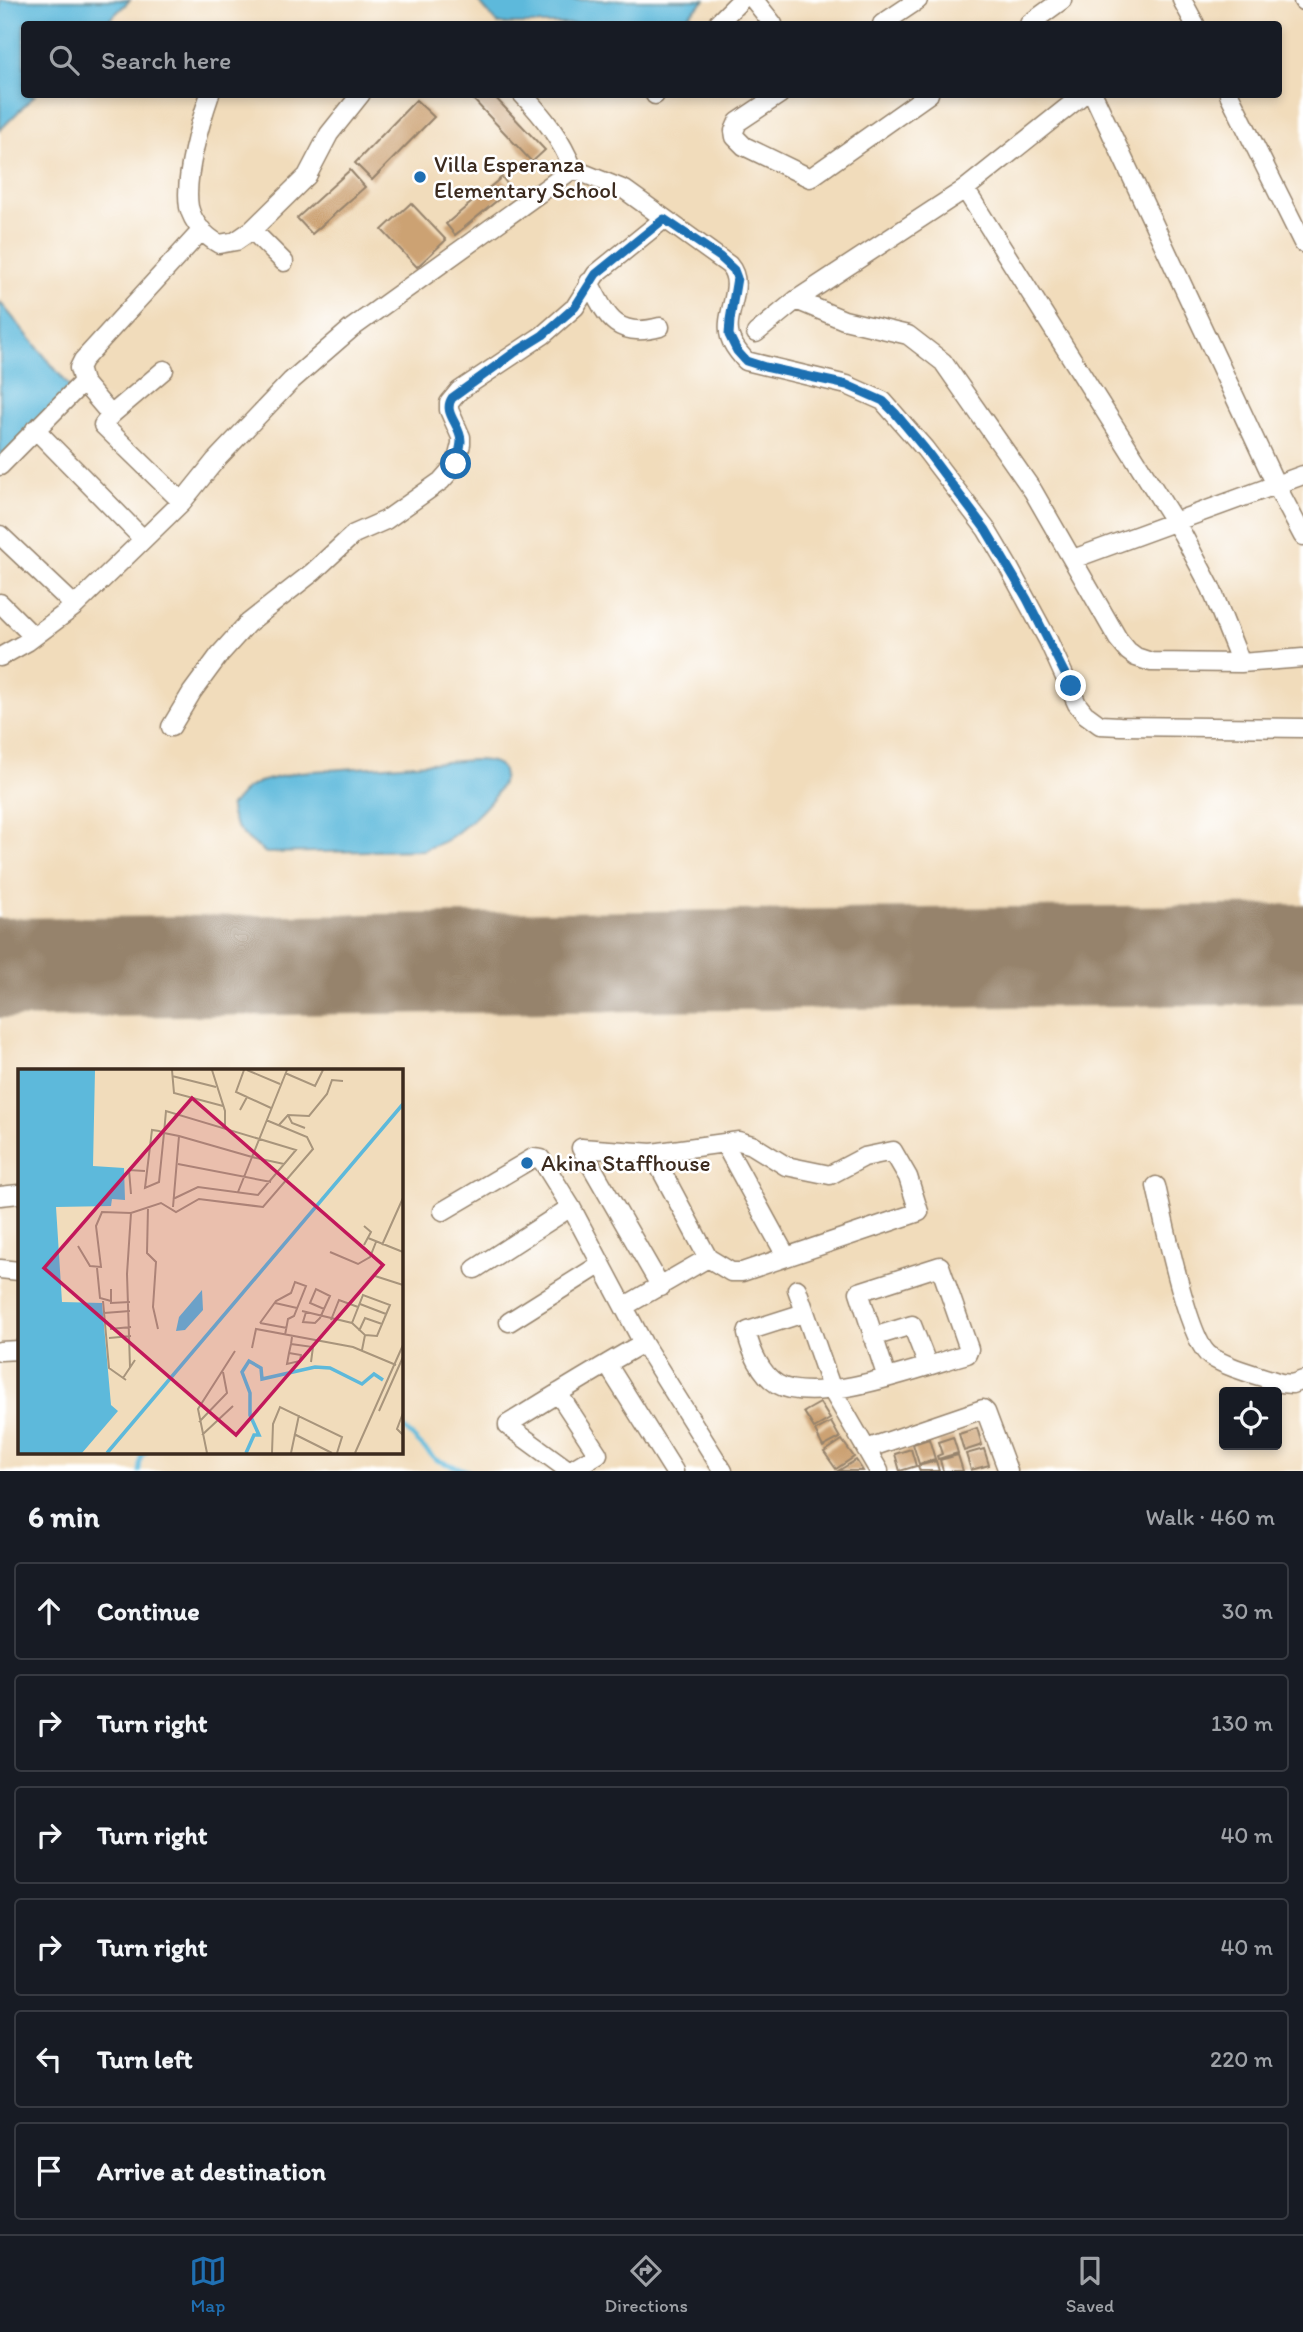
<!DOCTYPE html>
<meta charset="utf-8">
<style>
body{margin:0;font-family:Itim,sans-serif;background:#242831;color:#f1f3f6}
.controls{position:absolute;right:21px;bottom:21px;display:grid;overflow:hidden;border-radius:7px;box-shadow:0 4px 10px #0003}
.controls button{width:63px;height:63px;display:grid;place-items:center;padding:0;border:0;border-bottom:2px solid #363941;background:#171b24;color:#f1f3f6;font:35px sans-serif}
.stop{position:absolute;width:21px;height:21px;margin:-16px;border:5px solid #1f6fb2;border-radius:50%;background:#fff}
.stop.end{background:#1f6fb2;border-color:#fff;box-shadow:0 2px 7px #0008}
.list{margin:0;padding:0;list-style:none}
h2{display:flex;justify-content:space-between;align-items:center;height:91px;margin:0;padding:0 28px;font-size:30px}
h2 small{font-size:23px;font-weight:400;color:#9ea1a6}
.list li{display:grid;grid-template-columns:46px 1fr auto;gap:21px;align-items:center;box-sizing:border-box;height:98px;margin:0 14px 14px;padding:0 14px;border:2px solid #363941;border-radius:7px}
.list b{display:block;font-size:26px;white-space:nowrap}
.list em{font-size:23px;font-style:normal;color:#9ea1a6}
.icon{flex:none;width:38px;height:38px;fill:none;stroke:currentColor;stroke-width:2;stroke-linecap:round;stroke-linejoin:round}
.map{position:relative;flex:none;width:1303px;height:1471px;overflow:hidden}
.search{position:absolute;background:#171b24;box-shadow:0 4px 10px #0003;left:21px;right:21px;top:21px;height:77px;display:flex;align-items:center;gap:18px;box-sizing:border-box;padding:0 24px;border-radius:7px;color:#9ea1a6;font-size:26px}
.sheet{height:763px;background:#171b24}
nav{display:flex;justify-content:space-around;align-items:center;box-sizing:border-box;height:98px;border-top:2px solid #363941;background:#171b24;font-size:19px;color:#9ea1a6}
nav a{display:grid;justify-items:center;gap:4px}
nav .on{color:#1f6fb2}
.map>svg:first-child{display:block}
.water{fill:#5db9db;stroke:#4c727c;stroke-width:2}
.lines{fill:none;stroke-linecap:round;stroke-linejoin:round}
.stream{stroke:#5db9db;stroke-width:4.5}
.taxiway{stroke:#96836c;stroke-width:40}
.runway{stroke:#96836c;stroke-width:100}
.building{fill:#cca273}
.minor-casing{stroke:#96836c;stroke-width:21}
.minor{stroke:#fff;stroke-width:18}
.route{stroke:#1f6fb2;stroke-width:9}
.poi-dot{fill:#1f6fb2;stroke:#fff;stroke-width:2.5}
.labels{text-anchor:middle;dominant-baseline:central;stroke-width:5;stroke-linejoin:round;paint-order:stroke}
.poi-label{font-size:23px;fill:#3b2a1e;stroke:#fff;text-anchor:start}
.inset-river{fill:none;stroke:#5db9db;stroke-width:3.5}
.inset-road{fill:none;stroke:#a8957c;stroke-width:2}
.view{fill:#c2185b;fill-opacity:0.15;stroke:#c2185b;stroke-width:3.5}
.inset-edge{fill:none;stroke:#3b2a1e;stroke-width:3.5}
</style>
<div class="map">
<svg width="1303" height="1471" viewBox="0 0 1303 1471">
<rect width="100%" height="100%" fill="#fff"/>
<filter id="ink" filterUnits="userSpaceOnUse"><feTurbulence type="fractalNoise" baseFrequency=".0143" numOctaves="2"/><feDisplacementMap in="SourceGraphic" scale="14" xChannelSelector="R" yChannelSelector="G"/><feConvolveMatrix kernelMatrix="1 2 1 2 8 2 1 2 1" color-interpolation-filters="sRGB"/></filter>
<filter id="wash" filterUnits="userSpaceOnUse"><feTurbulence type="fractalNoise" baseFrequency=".00686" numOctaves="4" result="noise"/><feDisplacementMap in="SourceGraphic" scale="28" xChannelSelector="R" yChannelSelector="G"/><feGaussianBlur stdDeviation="1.57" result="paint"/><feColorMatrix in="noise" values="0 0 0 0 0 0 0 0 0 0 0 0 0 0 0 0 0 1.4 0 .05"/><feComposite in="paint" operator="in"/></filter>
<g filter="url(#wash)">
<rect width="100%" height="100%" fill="#f1dcbb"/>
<path class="water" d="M0 0H130L105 24H24V94L35 95 0 130Z
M477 0H705L679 24H498Z
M0 302 70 387 0 460Z
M474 760C544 760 471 824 448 839 441 844 431 846 423 850L266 853C250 841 230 828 230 807L246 789 259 782 299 772Z"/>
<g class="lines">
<path class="stream" d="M401 1425 436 1460 468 1471
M139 1471 141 1456 146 1452"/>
<path class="taxiway" d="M188 943 233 965 185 987C156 981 158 946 188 943Z"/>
<path class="runway" d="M0 968 1303 954"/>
</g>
<g id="blocks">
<path class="building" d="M474 94H492L545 150 532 162 471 97Z
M416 100 434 117 372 180 355 163Z
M350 170 365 187 312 234 297 218Z
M502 177 511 189 455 235 446 224Z
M411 203 446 240 417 267 382 230Z
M820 1403 830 1419 814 1428 804 1412Z
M831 1422 840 1438 823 1447 815 1431Z
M977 1428 982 1445 964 1451 959 1434Z
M953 1437 958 1453 938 1459 937 1456 942 1454 938 1442Z
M929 1439 935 1459 919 1464 913 1444Z
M842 1440 854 1457 836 1469 824 1452Z
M911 1449 916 1466 900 1471 895 1454Z
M984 1449 989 1465 971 1470 966 1454Z
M958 1455 963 1471H943L940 1460Z
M856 1460 863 1471H838Z
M936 1461 939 1471H920L918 1466Z"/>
</g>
</g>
<g filter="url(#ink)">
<use href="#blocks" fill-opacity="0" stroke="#96836c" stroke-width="2"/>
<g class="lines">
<g class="minor-casing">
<path id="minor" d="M754 0 773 24
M1182 0 1195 24
M1303 0V1
M717 24 741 0
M882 24 918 0
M1029 24 1062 0
M210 94C200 123 184 177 189 207 193 223 205 236 219 244L236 241 252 230 307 176 329 134 361 94
M522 94C544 117 561 139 573 169L625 190 729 265C747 286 723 313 730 337 733 347 740 354 746 361L847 385 883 401 925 449 986 529 1008 566 1048 640 1077 704 1085 714 1100 725 1120 726 1303 728
M780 94 738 122 734 131 735 137 744 146 810 178 929 94
M1093 94 1276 485 1303 536
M1229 94 1303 243
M655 95V94
M965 189 1183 535 1211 588 1241 663
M252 230 284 262
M589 282C607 317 616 339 660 327
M796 300 844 320 908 335 943 362 1033 491 1118 639 1128 651 1136 657 1151 662 1241 663 1303 658
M756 333 796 300 965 189 1084 94
M164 370 111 415 103 425 182 502
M111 415 83 382 79 368 83 360 202 230
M35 429 143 539
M0 466 83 382
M0 535 75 606
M1073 559 1303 475
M0 603 34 637
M0 657 27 642 75 606 182 502 215 461 291 381 352 328 573 169
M171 727 192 692 220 654 247 624 313 572 354 534 386 520 441 481 456 464 461 444V437L449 410V403L459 391 543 335 575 307 596 274 664 219
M724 1143 786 1256
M581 1148 652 1153 739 1141 752 1145 786 1166 830 1175 864 1157 893 1151 908 1177 919 1212 742 1272H731L708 1258 625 1306
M581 1148 661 1287
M652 1153 708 1258
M1156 1186C1163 1217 1188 1341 1210 1356 1230 1369 1258 1375 1281 1383L1292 1384 1303 1380
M0 1196 19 1194
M443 1211 533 1158 541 1159 571 1207 643 1343 723 1471
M0 1269 19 1271
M475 1269 571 1207
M797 1289 832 1390 879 1471
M804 1313 748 1331 747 1334C751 1351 761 1374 777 1384 816 1407 925 1366 967 1354L969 1349 940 1266 859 1292 887 1378
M509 1322 601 1264
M873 1337 912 1325 928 1366
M0 1351 19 1350
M607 1364 674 1471
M558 1393 598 1454 571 1470H568L508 1426V1424C553 1396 597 1369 643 1343
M866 1449 983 1409 986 1412 1008 1471"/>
</g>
<use href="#minor" class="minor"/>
</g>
</g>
<g class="lines" filter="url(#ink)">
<path class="route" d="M456 464C457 457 461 449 461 441 461 425 442 413 452 398L514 353 543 335 575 307 596 274 664 219 720 257 734 270 737 278 730 320 729 335 737 351 746 361 765 367 847 385 883 401 895 413 925 449 986 530 1027 599 1071 686"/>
</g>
<g class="poi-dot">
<circle cx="420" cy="177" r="7"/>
<circle cx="527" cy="1163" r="7"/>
</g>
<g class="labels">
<g class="poi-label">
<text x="434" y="164">Villa Esperanza<tspan x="434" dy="26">Elementary School</tspan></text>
<text x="541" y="1163">Akina Staffhouse</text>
</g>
</g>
<g transform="translate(18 1069)">
<rect width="385" height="385" fill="#f1dcbb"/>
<path d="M0 1H77L75 97 106 99 107 131 94 130 93 137 38 138 44 233 84 234 93 336 100 342 64 384H0ZM184 221 185 241 167 261 158 262 161 248Z" fill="#5db9db"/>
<path class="inset-river" d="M89 384 385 35M228 384 236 366H241L232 346V324L224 303 231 292 243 299 244 310 297 298 312 299 344 315 356 305 365 311"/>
<path class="inset-road" d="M154 1 156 24 205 37M194 1 207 42V57M226 1 218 23 229 28M229 1 262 15M267 4 297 17 305 1M154 7 198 18M222 41 229 28 253 39M270 46 274 54 287 59M261 56 270 46 291 47 309 25 314 11 325 12M160 95 253 113M220 123 269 1M113 125 111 101 127 102M155 130 180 118 240 126 278 81 148 42 146 64 141 113 127 119 134 61 141 62 146 64 161 67 234 88 266 95M130 138 129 184 138 193 135 238 140 260M155 138 161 67M346 157 353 163 346 176M350 169 385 183M364 176 385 129M60 177 72 197 83 198 78 157 84 143 113 144 143 134 158 143 181 130 245 138 295 80 289 68 248 51M312 183 340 195 352 188 358 173M79 199 82 229 93 232M357 207 385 216M93 220V234L112 233M85 232 91 299 108 311M257 234 279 239M342 235 368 245M284 242 334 254 347 266 344 281M288 243 285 253 297 254 302 249 306 240 312 227 298 220 292 234 306 240M86 244 112 242M313 251 321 231 340 238M242 254 258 232 273 224 277 213 288 217 276 247 270 250 267 266M242 254 269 259M334 254 345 226 372 236 359 267 347 266M92 260 113 258M341 262 347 249 364 255M91 269 113 267M273 275 295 278 293 293M234 279 238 260 335 278 378 296M271 284 283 286 282 292 269 295 271 284 273 275 274 268M112 298 109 205 113 144M105 309 117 291M361 342 385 288M385 344 379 360 385 366M181 353 209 324 205 303M276 365 314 384M184 366 215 337M189 384 180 340 217 282M254 384 255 355 262 338 324 368 319 384M273 384 281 346M337 384 385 276"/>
<path class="view" d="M174 29 365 196 218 366 26 199Z"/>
<rect width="385" height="385" class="inset-edge"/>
</g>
</svg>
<div class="controls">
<button><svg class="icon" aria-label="locate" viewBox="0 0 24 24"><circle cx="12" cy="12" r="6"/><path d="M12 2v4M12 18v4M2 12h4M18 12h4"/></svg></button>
</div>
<div class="stop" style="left:456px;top:464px"></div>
<div class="stop end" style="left:1071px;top:686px"></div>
<div class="search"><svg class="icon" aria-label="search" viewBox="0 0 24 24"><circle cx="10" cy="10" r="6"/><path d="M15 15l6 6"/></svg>Search here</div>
</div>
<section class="sheet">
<h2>6 min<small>Walk · 460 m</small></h2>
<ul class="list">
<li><svg class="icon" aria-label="ahead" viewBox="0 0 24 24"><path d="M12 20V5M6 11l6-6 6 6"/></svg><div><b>Continue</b></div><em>30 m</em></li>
<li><svg class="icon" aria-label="right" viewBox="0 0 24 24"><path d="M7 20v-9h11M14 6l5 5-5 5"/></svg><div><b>Turn right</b></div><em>130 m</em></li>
<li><svg class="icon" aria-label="right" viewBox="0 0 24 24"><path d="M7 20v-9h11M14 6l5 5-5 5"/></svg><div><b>Turn right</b></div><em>40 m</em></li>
<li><svg class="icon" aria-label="right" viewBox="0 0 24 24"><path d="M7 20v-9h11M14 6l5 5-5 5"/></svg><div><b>Turn right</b></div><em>40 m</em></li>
<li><svg class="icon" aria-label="left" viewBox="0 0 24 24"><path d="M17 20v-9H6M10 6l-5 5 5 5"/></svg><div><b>Turn left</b></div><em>220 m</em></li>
<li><svg class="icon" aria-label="arrive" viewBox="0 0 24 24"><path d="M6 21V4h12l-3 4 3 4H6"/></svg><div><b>Arrive at destination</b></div></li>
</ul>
</section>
<nav>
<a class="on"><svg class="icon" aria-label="map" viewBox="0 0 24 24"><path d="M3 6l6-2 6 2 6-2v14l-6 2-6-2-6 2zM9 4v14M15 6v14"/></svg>Map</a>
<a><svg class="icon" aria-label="directions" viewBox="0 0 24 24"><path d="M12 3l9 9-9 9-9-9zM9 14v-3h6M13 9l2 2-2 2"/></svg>Directions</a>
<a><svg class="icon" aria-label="saved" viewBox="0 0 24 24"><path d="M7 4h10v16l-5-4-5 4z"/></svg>Saved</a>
</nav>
